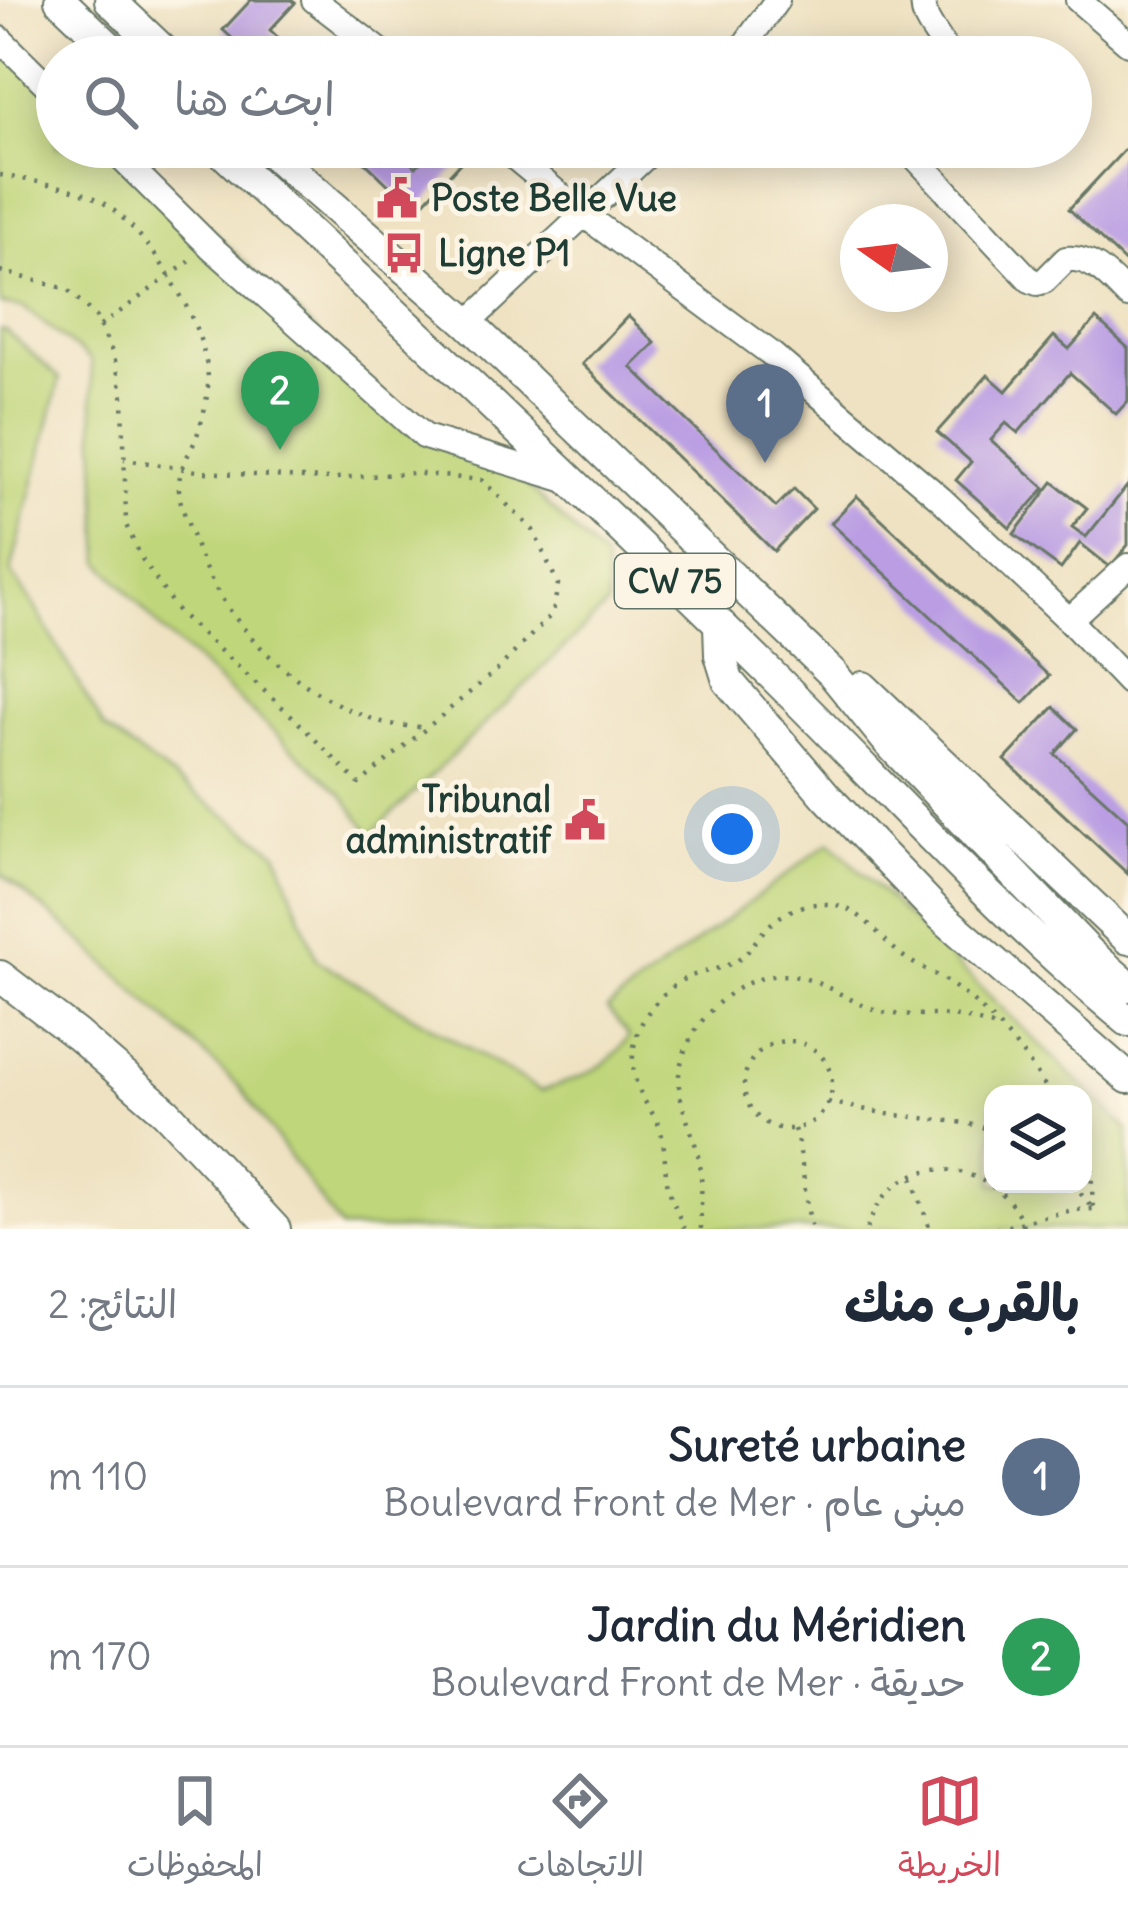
<!DOCTYPE html>
<html lang="ar">
<meta charset="utf-8">
<style>
body{margin:0;font-family:Delius,"Playpen Sans Arabic",sans-serif;background:#f6f6f7;color:#1f2937;direction:rtl}
.controls{position:absolute;right:36px;bottom:36px;display:grid;overflow:hidden;border-radius:24px;box-shadow:0 6px 30px #0003}
.controls button{width:108px;height:108px;display:grid;place-items:center;padding:0;border:0;border-bottom:3px solid #e0e1e3;background:#fff;color:#1f2937;font:60px sans-serif}
.compass{position:absolute;left:840px;top:204px;width:108px;height:108px;border-radius:50%;background:#fff;box-shadow:0 6px 30px #0003;rotate:284deg}
.you{position:absolute;left:732px;top:834px;width:42px;height:42px;margin:-30px;border:9px solid #fff;border-radius:50%;background:#1a73e8;box-shadow:0 0 0 18px #1a73e833}
.badge{display:grid;place-items:center;width:78px;height:78px;border-radius:50%;background:#d1495b;color:#fff;font-size:39px;font-weight:700}
.pin{position:absolute;translate:-50% -99px;filter:drop-shadow(0 3px 6px #0008)}
.pin::after{content:'';position:absolute;top:63px;width:42px;height:36px;background:inherit;clip-path:polygon(0 0,100% 0,50% 100%)}
.list{margin:0;padding:0;list-style:none}
h2{display:flex;justify-content:space-between;align-items:center;height:156px;margin:0;padding:0 48px;font-size:51px}
h2 small{font-size:39px;font-weight:400;color:#747a83}
.list li{display:grid;grid-template-columns:78px 1fr auto;gap:36px;align-items:center;box-sizing:border-box;height:180px;padding:0 48px;border-top:3px solid #e0e1e3}
.list b{display:block;font-size:45px;white-space:nowrap}
.list p{margin:0;font-size:39px;white-space:nowrap;color:#747a83}
.list em{font-size:39px;font-style:normal;color:#747a83}
.icon{flex:none;width:66px;height:66px;fill:none;stroke:currentColor;stroke-width:2;stroke-linecap:round;stroke-linejoin:round}
.map{position:relative;flex:none;width:1128px;height:1229px;overflow:hidden;direction:ltr}
.search{position:absolute;background:#fff;box-shadow:0 6px 30px #0003;left:36px;right:36px;top:36px;height:132px;display:flex;align-items:center;gap:30px;box-sizing:border-box;padding:0 42px;border-radius:66px;color:#747a83;font-size:45px}
.sheet{height:516px;background:#fff}
nav{display:flex;justify-content:space-around;align-items:center;box-sizing:border-box;height:168px;border-top:3px solid #e0e1e3;background:#fff;font-size:33px;color:#747a83}
nav a{display:grid;justify-items:center;gap:6px}
nav .on{color:#d1495b}
.map>svg:first-child{display:block}
.green{fill:#c0d67a;stroke:#708a57;stroke-width:3;fill-rule:evenodd}
.building{fill:#ba9de3}
.lines{fill:none;stroke-linecap:round;stroke-linejoin:round}
.minor-casing{stroke:#687766;stroke-width:28}
.major-casing{stroke:#687766;stroke-width:34}
.path{stroke:#687766;stroke-width:4.5;stroke-dasharray:3 9;stroke-linecap:butt}
.minor{stroke:#fff;stroke-width:24}
.major{stroke:#fff;stroke-width:30}
.labels{text-anchor:middle;dominant-baseline:central;stroke-width:10;stroke-linejoin:round;paint-order:stroke}
.shield{fill:#fcf5e5;stroke:#617469;stroke-width:3}
.shield-label{font-size:33px;font-weight:bold;fill:#1f3d34}
.poi-label{font-size:36px;font-weight:bold;fill:#1f3d34;stroke:#fcf5e5;text-anchor:start}
</style>
<div class="map">
<svg width="1128" height="1229" viewBox="0 0 1128 1229">
<rect width="100%" height="100%" fill="#fcf5e5"/>
<filter id="ink" filterUnits="userSpaceOnUse"><feTurbulence type="fractalNoise" baseFrequency=".00833" numOctaves="2"/><feDisplacementMap in="SourceGraphic" scale="24" xChannelSelector="R" yChannelSelector="G"/><feConvolveMatrix kernelMatrix="1 2 1 2 8 2 1 2 1" color-interpolation-filters="sRGB"/></filter>
<filter id="wash" filterUnits="userSpaceOnUse"><feTurbulence type="fractalNoise" baseFrequency=".004" numOctaves="4" result="noise"/><feDisplacementMap in="SourceGraphic" scale="48" xChannelSelector="R" yChannelSelector="G"/><feGaussianBlur stdDeviation="2.7" result="paint"/><feColorMatrix in="noise" values="0 0 0 0 0 0 0 0 0 0 0 0 0 0 0 0 0 1.4 0 .05"/><feComposite in="paint" operator="in"/></filter>
<g filter="url(#wash)">
<rect width="100%" height="100%" fill="#efe2c2"/>
<path class="green" d="M0 25 57 81V147H125L415 427 515 473 604 560 608 605 371 834 343 795 163 631 101 562 91 360 23 307 0 304Z
M0 330 6 331 60 378 11 572 35 607 104 728 277 852 317 960 541 1091C575 1079 611 1070 629 1035L607 1009 830 842 1128 1130V1229H341L240 1087 66 927 0 873ZM1083 1094V1184H993V1094Z"/>
<g id="blocks">
<path class="building" d="M251 0H291L295 3 270 30 299 57H253L223 30Z
M1128 146V265L1069 209Z
M349 147H395L416 167 435 147H445L461 162 416 211Z
M628 316 655 343 631 367 776 507 794 489 814 509 774 551 582 364Z
M1096 319 1128 348V401L1116 414 1070 373 1018 433 1006 423 991 440 1045 488 1010 528 956 480 971 462 937 432 988 375 1006 391 1054 336 1069 349Z
M1053 482 1087 508 1072 527 1086 537 1128 485V545L1110 567 1080 543 1061 569 1014 534Z
M857 496 1049 676 1024 703 831 523Z
M1054 707 1077 729 1055 754 1128 821V874L1005 760Z"/>
</g>
</g>
<g filter="url(#ink)">
<use href="#blocks" fill-opacity="0" stroke="#687766" stroke-width="3"/>
<g class="lines">
<g class="minor-casing">
<path id="minor" d="M314 0 388 57
M924 0C920 23 942 35 948 57
M1078 0 1128 43
M0 39 57 95
M736 57 777 0
M110 147 211 247 425 437 570 481
M502 147 584 215 769 352 941 499 1069 620 1128 682
M915 147 916 158 1030 280 1037 283 1044 281 1066 259C1092 256 1110 278 1128 296
M468 323 656 147
M1069 620 1128 566"/>
</g>
<g class="major-casing">
<path id="major" d="M60 0 120 57
M110 0 170 57
M217 147C405 322 593 499 776 679 892 794 1002 917 1128 1021
M265 147 468 323 832 673 889 743 1091 954 1128 986
M719 624 720 655 728 681 827 797 939 914 1128 1078
M863 687 1128 939
M0 976 77 1035 166 1112 275 1229"/>
</g>
<path class="path" d="M0 175C27 180 74 187 97 199 147 226 208 325 208 381 209 396 200 430 194 443 187 458 179 469 179 486 178 502 188 522 193 538 221 623 296 696 382 722 396 726 413 726 427 728
M0 271 67 289 95 316 114 356 123 396 126 525 142 559 178 612 292 716 359 784 498 669 553 613 558 584 533 530 482 480 412 473 323 479 203 472 124 459
M100 326 193 259
M744 1085a44 44 0 1 1 88 0a44 44 0 1 1-88 0Z
M828 1102 887 1114 966 1123 993 1130
M794 1129C805 1162 803 1196 812 1229
M1083 1134 1090 1144 1093 1209
M912 1178 930 1229
M1073 1184 1093 1209
M684 1229C679 1215 672 1201 668 1186 664 1169 666 1150 661 1132 657 1117 646 1106 640 1092 621 1050 642 1007 679 982 696 971 720 971 738 960 749 953 754 942 762 933 777 915 801 902 826 904 859 905 876 934 899 953 913 965 931 971 946 981 988 1009 1024 1051 1050 1094
M701 1229C700 1208 703 1186 700 1165 696 1134 677 1107 679 1075 684 1025 739 968 793 976 827 981 855 1007 887 1013 908 1016 930 1014 952 1016 967 1018 982 1023 996 1027
M867 1229C876 1204 890 1184 916 1174 957 1158 1014 1188 1024 1229
M996 1229 1072 1210 1093 1209"/>
<use href="#minor" class="minor"/>
<use href="#major" class="major"/>
</g>
</g>
<defs>
<g id="civic-bare" transform="scale(3.24)"><path d="M-.6-6.5H3V-4.5H.6V-3L4-1V1h2V6H-6V1h2V-1L-.6-3ZM-1.2 2.5V6h2.4V2.5Z" fill="#d1495b" stroke="#fcf5e5" stroke-width="2.5" paint-order="stroke"/></g>
<g id="bus-bare" transform="scale(3.24)"><path d="M-5-6H5V4H4V6H2V4H-2V6H-4V4H-5ZM-3.5-4V0h7V-4ZM-3.5 1.2v1.5H-2V1.2ZM2 1.2v1.5H3.5V1.2Z" fill="#d1495b" stroke="#fcf5e5" stroke-width="2.5" paint-order="stroke"/></g>
</defs>
<g fill-rule="evenodd">
<use href="#civic-bare" x="397" y="198"/>
<use href="#bus-bare" x="404" y="253"/>
<use href="#civic-bare" x="585" y="820"/>
</g>
<g class="labels">
<rect class="shield" x="615" y="554" width="120" height="54" rx="9"/>
<g class="shield-label">
<text x="675" y="581">CW 75</text>
</g>
<g class="poi-label">
<text x="431" y="198">Poste Belle Vue</text>
<text x="438" y="253">Ligne P1</text>
<text x="551" y="799" text-anchor="end">Tribunal<tspan x="551" dy="41">administratif</tspan></text>
</g>
</g>
</svg>
<div class="controls">
<button><svg class="icon" aria-label="layers" viewBox="0 0 24 24"><path d="M12 4l9 5-9 5-9-5zM3 14l9 5 9-5"/></svg></button>
</div>
<svg class="compass" viewBox="-18 -18 36 36"><path d="M0-13l5 13h-10z" fill="#e53935"/><path d="M0 13l5-13h-10z" fill="#747a83"/></svg>
<div class="you"></div>
<div class="pin badge" style="left:765px;top:463px;background:#5c6f8a">1</div>
<div class="pin badge" style="left:280px;top:450px;background:#2e9e5b">2</div>
<div class="search"><svg class="icon" aria-label="search" viewBox="0 0 24 24"><circle cx="10" cy="10" r="6"/><path d="M15 15l6 6"/></svg>ابحث هنا</div>
</div>
<section class="sheet">
<h2>بالقرب منك<small>النتائج: 2</small></h2>
<ul class="list">
<li><span class="badge" style="background:#5c6f8a">1</span><div><b>Sureté urbaine</b><p>مبنى عام · Boulevard Front de Mer</p></div><em>110 m</em></li>
<li><span class="badge" style="background:#2e9e5b">2</span><div><b>Jardin du Méridien</b><p>حديقة · Boulevard Front de Mer</p></div><em>170 m</em></li>
</ul>
</section>
<nav>
<a class="on"><svg class="icon" aria-label="map" viewBox="0 0 24 24"><path d="M3 6l6-2 6 2 6-2v14l-6 2-6-2-6 2zM9 4v14M15 6v14"/></svg>الخريطة</a>
<a><svg class="icon" aria-label="directions" viewBox="0 0 24 24"><path d="M12 3l9 9-9 9-9-9zM9 14v-3h6M13 9l2 2-2 2"/></svg>الاتجاهات</a>
<a><svg class="icon" aria-label="saved" viewBox="0 0 24 24"><path d="M7 4h10v16l-5-4-5 4z"/></svg>المحفوظات</a>
</nav>
